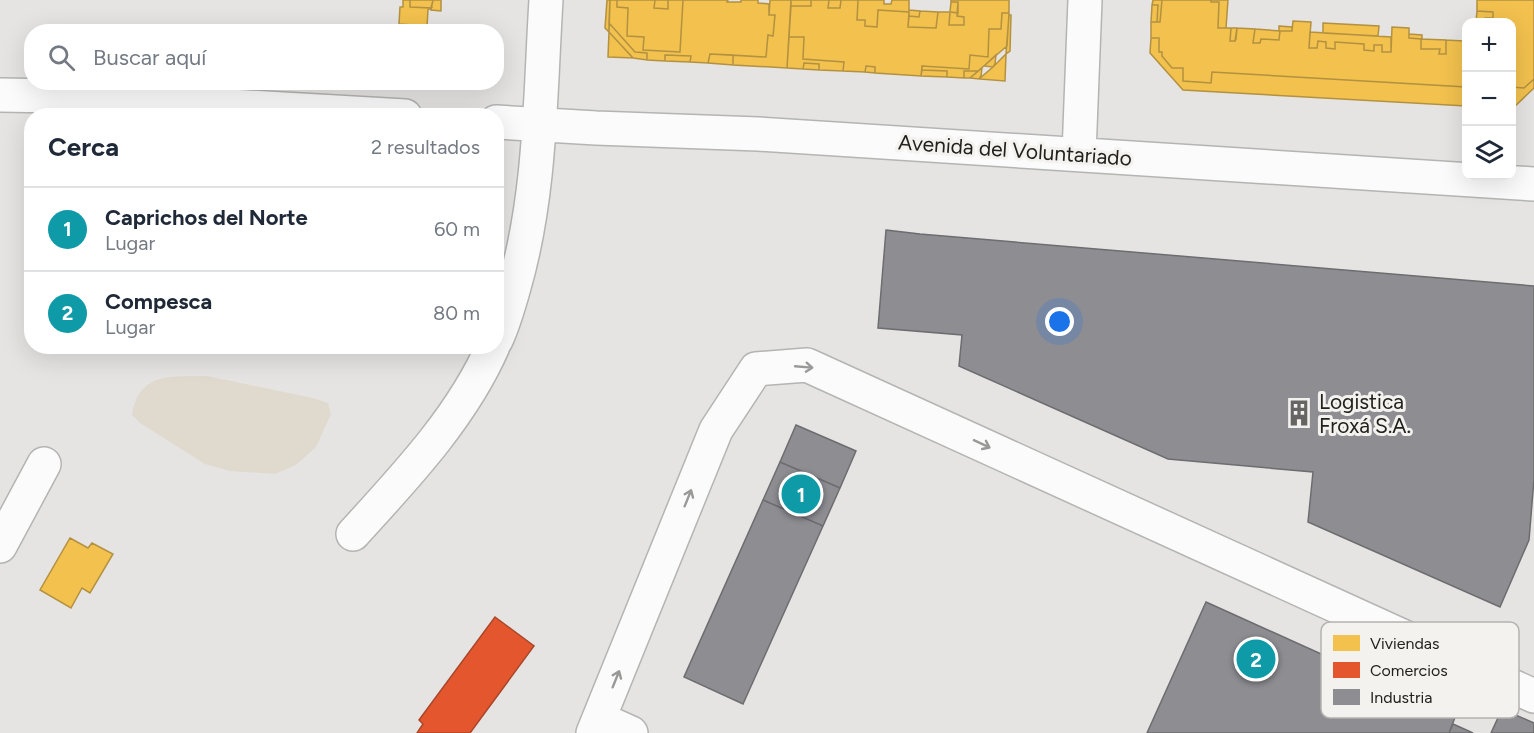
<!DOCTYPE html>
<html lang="es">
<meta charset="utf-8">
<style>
body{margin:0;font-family:Figtree,sans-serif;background:#f6f6f7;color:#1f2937}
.controls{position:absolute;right:18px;top:18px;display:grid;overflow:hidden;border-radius:12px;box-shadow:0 6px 24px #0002}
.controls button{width:54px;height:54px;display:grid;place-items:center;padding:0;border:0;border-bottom:2px solid #e0e1e3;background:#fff;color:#1f2937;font:30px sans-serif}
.you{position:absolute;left:1060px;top:322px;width:21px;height:21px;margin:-15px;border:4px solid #fff;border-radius:50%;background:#1a73e8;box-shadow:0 0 0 9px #1a73e833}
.badge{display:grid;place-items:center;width:39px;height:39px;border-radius:50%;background:#666563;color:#fff;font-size:20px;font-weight:700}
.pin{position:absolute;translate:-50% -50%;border:3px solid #fff;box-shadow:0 2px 6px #0006}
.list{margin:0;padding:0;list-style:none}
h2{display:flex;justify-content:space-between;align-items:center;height:78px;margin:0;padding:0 24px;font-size:26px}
h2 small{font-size:20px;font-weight:400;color:#747a83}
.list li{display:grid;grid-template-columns:39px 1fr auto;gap:18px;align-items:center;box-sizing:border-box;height:84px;padding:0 24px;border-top:2px solid #e0e1e3}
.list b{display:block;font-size:22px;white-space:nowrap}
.list p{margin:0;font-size:20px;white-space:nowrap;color:#747a83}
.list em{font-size:20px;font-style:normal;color:#747a83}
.icon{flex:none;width:33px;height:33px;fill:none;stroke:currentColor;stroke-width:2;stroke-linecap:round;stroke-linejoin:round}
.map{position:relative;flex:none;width:1534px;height:733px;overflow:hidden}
.search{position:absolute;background:#fff;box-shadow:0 6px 24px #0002;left:24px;top:24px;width:480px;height:66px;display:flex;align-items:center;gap:15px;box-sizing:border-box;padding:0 21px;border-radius:24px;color:#747a83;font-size:22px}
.panel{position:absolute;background:#fff;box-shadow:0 6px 24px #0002;left:24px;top:108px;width:480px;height:246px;border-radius:24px}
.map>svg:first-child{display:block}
.green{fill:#dfdacd}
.homes{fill:#f2c14e;stroke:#b39140;stroke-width:1.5}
.shops{fill:#e4572e;stroke:#aa472a;stroke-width:1.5}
.industry{fill:#8d8d92;stroke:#6d6d70;stroke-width:1.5}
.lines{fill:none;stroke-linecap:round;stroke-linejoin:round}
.minor-casing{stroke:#b4b4b2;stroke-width:36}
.minor{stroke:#fbfbfb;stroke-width:33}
.oneway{stroke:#999998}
.labels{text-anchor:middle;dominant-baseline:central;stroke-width:6;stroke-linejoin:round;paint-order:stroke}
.street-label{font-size:21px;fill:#21211f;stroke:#f3f2ee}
.poi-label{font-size:21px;fill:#21211f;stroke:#f3f2ee;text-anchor:start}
.key{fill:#f3f2ee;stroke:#b4b3b0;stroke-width:1.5}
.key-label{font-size:16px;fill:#21211f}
</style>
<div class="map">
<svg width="1534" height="733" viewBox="0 0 1534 733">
<rect width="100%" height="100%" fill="#e5e4e2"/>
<path class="green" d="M207 376 313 398 328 403 331 414 316 447 296 465 275 474 230 471 205 464 140 423 132 415C139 371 172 377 207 376Z"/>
<path class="homes" d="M403 0H410V7L431 8 428 10 427 26 399 24 400 7H403Z
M410 0H433L431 8 410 7Z
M433 0H441V11L431 10Z
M607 0H610L609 32 605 28Z
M610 0H617V7L628 8 627 36 644 37 643 50 680 52 683 0H728L727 2H741V0H758V3L769 4V15H775L773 36 768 35 766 57 710 54 708 63 690 62 691 56 665 55V61L647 60V53L635 52 609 23Z
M617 0H655L654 8 668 9V0H683L680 52 643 50 644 37 627 36 628 8 617 7Z
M655 0H668V9L654 8Z
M770 0H791L787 68 733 65V55L766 57 768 35 773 36 775 15H769Z
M791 0H811V6H791Z
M811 0H829L828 8H840L841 0H858L857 20H865V26L877 27 878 10 909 12 908 27 936 28 938 12H950L949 25H964V17L957 16 958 2H951V0H1009V13H1002L1001 29H989L988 57 970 55 969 69 922 66 921 76 875 73V67L866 66 865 72 843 71 844 62 803 59 804 37H789L791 6H811Z
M829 0H841L840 8H828Z
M858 0H884V4H891L892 0H909V12L878 10 877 27 865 26V20H857Z
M1153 0H1162L1160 22H1157L1158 5H1152Z
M1162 0H1211V2H1219L1218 28H1231L1230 41H1235L1236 39 1237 28 1255 29 1253 43H1260L1261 39 1279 40 1280 31H1292L1293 21 1311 22 1309 48H1317L1318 41 1326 42V48L1335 49V42L1364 44V50L1374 51V45H1382V52H1391L1392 27 1409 28V38L1421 39V49H1440L1439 54H1446V40L1464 41V53L1466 54V87L1212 72 1211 83 1183 81V68H1172L1162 56V52H1159V38H1151V22H1160Z
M1211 0H1228L1226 28H1218L1219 2H1211Z
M1477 0H1534V79L1524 88 1512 87V100V22H1485V18H1493V12L1477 11Z
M951 2H958V13L950 12Z
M1152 5H1158L1157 22H1151Z
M909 10 920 11 919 17 909 16Z
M920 11 938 12 936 28 908 27 909 16 919 17Z
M1477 11 1493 12V18H1485V22H1476Z
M950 12 958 13 957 16 964 17V25H949Z
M1002 13H1009L1007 46 978 71H964V78L947 77V71L922 70V66L969 69 970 55 988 57 989 29H1001Z
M1009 15H1011L1010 51 1006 54Z
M609 23 635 52 647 53V60L633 58 609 32Z
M1323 23 1379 26 1378 36 1323 33Z
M1279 26 1292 27V31H1279Z
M1231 28H1237L1235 41H1230Z
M1255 29 1280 31 1279 40 1261 39 1260 43H1253Z
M609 32 633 58 608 57Z
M1310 32 1391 37V52H1382V45H1374V51L1364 50V44L1335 42V49L1326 48V42L1318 41 1317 48H1309Z
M1409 34 1422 35V39L1409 38Z
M789 37H804L803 59 844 62 843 71 819 70V64L804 63 803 69 787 68Z
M1151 38H1159V52H1162V56L1172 68H1183V81L1211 83 1212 72 1466 87V106L1183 90 1150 53Z
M1421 39 1446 40V54H1439L1440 49H1421Z
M710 54 733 55V65L708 63Z
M1006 54 1005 81 979 79 993 67Z
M665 55 691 56 690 62 665 61Z
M996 55 995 64 993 67 984 66Z
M804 63 819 64V70L803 69Z
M866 66 875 67V73L865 72Z
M982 68 981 76 979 79 970 78Z
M922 70 947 71V77L921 76Z
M964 71H978L970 78H964Z
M1534 79V88L1512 109V87L1524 88Z
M70 538 88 548 92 543 113 554 90 593 82 588 71 608 40 590Z"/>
<path class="shops" d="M495 617 534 646 470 733H417L423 724 419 720Z"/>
<path class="industry" d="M886 230 920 234 1534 286V479L1529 540 1500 607 1308 522 1313 472 1168 459 959 366 962 335 878 328Z
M796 425 856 451 840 488 780 462Z
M780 462 840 488 823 526 763 500Z
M763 500 823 526 743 704 684 677Z
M1206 602 1456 715 1449 733H1147Z
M1502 709 1534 723V733H1491Z
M1453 724 1473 733H1449Z"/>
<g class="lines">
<g class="minor-casing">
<path id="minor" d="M0 95 57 96 405 116
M496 122 596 128 758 134 1534 184
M1079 154 1085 0
M496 340C504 323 509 305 514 287 541 194 540 96 546 0
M353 534C405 477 462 417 493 346
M0 546 44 464
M600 719 631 733
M593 733 716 430 756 369 807 365 1534 696"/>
</g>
<use href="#minor" class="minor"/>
</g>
<defs><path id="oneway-shaft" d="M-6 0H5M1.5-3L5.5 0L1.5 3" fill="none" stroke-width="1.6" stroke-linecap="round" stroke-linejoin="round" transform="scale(1.5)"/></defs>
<g class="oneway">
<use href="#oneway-shaft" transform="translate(804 367) rotate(5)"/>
<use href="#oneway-shaft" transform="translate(982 444) rotate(25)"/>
<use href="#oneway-shaft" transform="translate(688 498) rotate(-68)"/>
<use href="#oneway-shaft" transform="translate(616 679) rotate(-68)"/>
</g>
<defs>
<g id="building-bare" transform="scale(2.07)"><path d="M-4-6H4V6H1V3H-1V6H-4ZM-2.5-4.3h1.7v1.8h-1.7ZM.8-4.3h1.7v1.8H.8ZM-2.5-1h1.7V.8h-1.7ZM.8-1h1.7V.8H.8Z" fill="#666563" stroke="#f3f2ee" stroke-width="2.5" paint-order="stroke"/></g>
</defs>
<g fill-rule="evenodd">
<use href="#building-bare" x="1299" y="413"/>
</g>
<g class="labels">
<g class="street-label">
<text transform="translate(1015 150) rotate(4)">Avenida del Voluntariado</text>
</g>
<g class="poi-label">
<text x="1319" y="401">Logistica<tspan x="1319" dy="24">Froxá S.A.</tspan></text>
</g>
</g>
<rect x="1321" y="622" width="198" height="96" rx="9" class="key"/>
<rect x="1333" y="635" width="27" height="16" fill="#f2c14e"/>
<rect x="1333" y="662" width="27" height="16" fill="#e4572e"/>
<rect x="1333" y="689" width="27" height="16" fill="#8d8d92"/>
<g class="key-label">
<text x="1370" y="649">Viviendas</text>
<text x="1370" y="676">Comercios</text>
<text x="1370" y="703">Industria</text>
</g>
</svg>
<div class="controls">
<button>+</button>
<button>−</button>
<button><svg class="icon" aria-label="layers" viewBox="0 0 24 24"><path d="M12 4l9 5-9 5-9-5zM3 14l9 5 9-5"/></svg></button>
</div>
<div class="you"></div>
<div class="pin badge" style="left:801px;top:494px;background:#0f9aa8">1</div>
<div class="pin badge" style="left:1256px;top:659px;background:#0f9aa8">2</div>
<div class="search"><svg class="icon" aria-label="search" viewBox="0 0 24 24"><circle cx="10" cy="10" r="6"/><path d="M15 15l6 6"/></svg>Buscar aquí</div>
<section class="panel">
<h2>Cerca<small>2 resultados</small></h2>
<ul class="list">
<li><span class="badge" style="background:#0f9aa8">1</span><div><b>Caprichos del Norte</b><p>Lugar</p></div><em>60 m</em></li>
<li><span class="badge" style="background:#0f9aa8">2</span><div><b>Compesca</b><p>Lugar</p></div><em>80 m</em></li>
</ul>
</section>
</div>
